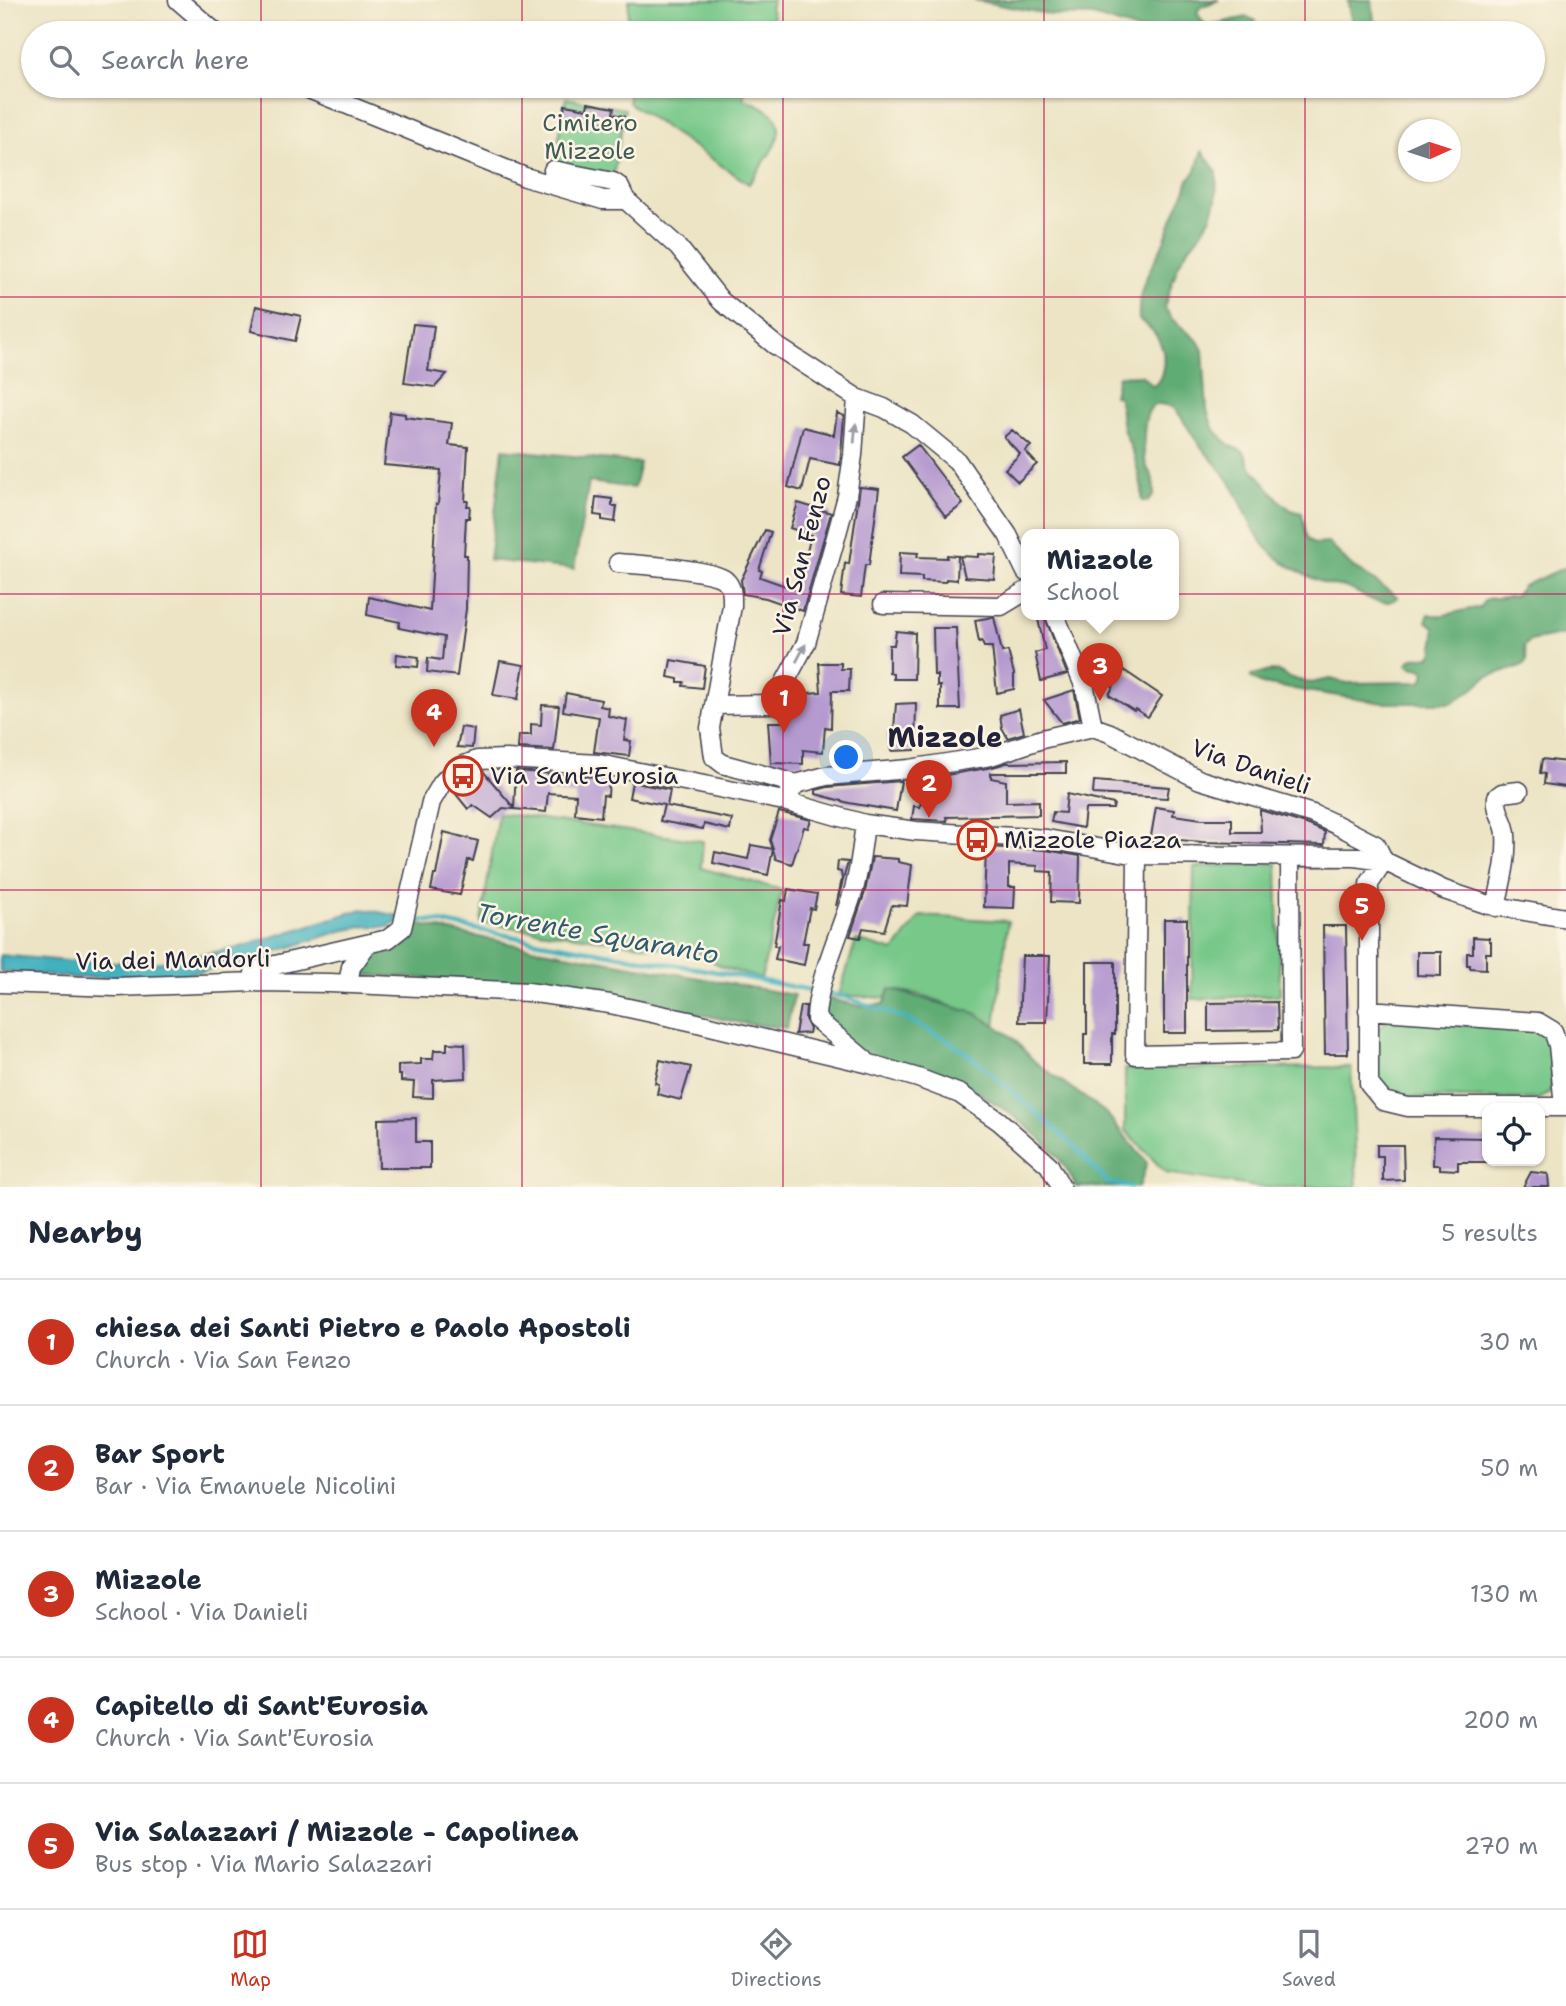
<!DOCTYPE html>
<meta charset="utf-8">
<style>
body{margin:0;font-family:"Shantell Sans",sans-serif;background:#f2f2f3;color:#1f2937}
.controls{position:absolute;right:21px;bottom:21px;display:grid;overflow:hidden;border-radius:14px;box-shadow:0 2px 5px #0004}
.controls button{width:63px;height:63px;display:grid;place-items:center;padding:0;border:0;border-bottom:2px solid #e0e1e3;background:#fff;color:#1f2937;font:35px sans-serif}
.compass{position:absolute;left:1398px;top:119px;width:63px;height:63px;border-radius:50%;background:#fff;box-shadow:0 2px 5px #0004;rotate:87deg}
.you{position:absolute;left:847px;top:758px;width:24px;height:24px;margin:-18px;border:5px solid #fff;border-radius:50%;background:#1a73e8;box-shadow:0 0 0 10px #1a73e833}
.badge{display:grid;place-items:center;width:46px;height:46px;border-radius:50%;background:#c8321e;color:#fff;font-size:23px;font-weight:700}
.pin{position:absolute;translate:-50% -58px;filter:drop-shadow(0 2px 4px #0008)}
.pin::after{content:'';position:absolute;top:37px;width:24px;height:21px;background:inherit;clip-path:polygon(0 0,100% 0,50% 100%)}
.popup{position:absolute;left:1021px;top:529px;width:158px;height:91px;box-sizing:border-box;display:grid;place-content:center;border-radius:14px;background:#fff;filter:drop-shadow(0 2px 5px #0005);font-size:23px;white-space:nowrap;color:#747a83}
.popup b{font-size:26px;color:#1f2937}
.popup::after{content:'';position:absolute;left:50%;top:100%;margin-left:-14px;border:14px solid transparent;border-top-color:#fff}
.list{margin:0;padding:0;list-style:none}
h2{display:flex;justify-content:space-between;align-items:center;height:91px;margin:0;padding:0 28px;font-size:30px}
h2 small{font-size:23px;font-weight:400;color:#747a83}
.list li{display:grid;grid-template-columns:46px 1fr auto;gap:21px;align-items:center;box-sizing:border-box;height:126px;padding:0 28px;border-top:2px solid #e0e1e3}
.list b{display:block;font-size:26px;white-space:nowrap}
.list p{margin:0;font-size:23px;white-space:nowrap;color:#747a83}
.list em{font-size:23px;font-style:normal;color:#747a83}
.icon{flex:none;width:38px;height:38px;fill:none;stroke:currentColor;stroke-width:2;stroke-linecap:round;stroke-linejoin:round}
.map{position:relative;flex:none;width:1566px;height:1187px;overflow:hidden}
.search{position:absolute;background:#fff;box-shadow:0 2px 5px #0004;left:21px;right:21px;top:21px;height:77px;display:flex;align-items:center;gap:18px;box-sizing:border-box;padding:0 24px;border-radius:38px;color:#747a83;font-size:26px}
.sheet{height:721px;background:#fff}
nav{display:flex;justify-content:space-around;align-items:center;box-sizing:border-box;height:98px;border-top:2px solid #e0e1e3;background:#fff;font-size:19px;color:#747a83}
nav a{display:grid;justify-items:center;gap:4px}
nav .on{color:#c8321e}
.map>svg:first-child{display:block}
.green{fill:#77c889;stroke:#4c7562;stroke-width:2}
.forest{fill:#61ac75;stroke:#426758;stroke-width:2}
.water{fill:#42b1be;stroke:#326a7c;stroke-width:2}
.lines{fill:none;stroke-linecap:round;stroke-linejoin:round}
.stream{stroke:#42b1be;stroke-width:4.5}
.building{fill:#b59ad0}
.minor-casing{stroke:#403f50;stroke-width:21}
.minor{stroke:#fff;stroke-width:18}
.oneway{fill:#9c9ca7}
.grid{fill:none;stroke:#c2185b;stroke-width:2;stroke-opacity:0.55}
.labels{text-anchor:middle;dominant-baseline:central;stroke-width:5;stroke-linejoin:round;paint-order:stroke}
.park-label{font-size:24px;fill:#405c56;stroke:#fcf5e5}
.street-label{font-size:24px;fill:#22223b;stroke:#fcf5e5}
.poi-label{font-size:24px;fill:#22223b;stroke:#fcf5e5;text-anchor:start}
.water-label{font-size:26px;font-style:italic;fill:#2f5b6f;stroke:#fcf5e5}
.quarter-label{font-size:28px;font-weight:bold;fill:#22223b;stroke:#fcf5e5}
</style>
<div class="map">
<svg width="1566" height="1187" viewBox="0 0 1566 1187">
<rect width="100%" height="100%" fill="#fcf5e5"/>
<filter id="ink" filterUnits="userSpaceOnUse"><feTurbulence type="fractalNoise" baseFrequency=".0143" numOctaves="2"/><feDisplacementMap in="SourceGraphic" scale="14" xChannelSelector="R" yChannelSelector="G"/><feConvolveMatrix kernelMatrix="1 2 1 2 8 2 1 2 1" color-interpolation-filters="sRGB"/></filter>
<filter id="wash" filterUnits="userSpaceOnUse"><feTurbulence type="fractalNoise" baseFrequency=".00686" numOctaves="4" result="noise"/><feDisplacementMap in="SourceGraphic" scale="28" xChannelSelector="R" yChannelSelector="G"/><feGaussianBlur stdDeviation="1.57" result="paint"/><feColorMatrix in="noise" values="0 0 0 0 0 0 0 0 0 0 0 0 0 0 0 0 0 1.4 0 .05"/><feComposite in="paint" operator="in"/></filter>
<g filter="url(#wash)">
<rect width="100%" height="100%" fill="#ece4c4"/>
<path class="green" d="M629 0H773L770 7 773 17 772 33H627Z
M628 86H744V99C805 119 773 147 749 184L629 103Z
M566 98 625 109 613 178 554 165Z
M498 813 703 841 701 868 782 890 761 979 722 967 699 953 481 923Z
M1277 863 1280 995 1192 999 1194 867Z
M920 916 1008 921 993 1043 977 1023 942 1002 918 994 899 991 884 998 839 995 856 940 894 951Z
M1388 1019 1538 1030 1547 1035C1553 1053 1553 1074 1550 1093L1538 1099 1394 1097 1383 1094 1376 1084V1038L1378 1029Z
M1351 1067 1357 1187H1258L1166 1173 1125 1130V1069Z"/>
<path class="forest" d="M974 0H1219L1200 7 1197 13 1206 26 1247 17 1256 21 1252 30 1230 33H1148L1093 16 1052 15Z
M1348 0H1372L1374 22 1366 30C1351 26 1349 15 1348 0Z
M1202 151 1217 172 1216 200 1211 217 1202 232 1187 250 1178 266 1164 307 1172 319 1198 341 1203 350 1207 410 1213 428 1229 445 1244 452 1250 466 1280 501 1291 510 1302 513 1307 538 1314 544 1329 543 1349 564 1398 597C1382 611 1365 595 1350 589 1341 585 1332 586 1324 583 1310 578 1283 564 1273 554 1251 535 1245 505 1230 482 1220 467 1206 455 1196 440 1189 431 1183 418 1175 409 1170 405 1161 403 1155 405 1141 410 1143 453 1146 465 1147 470 1152 474 1153 479 1154 484 1154 490 1154 495L1148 501H1142V489L1134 455 1123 429 1119 398 1114 395 1118 376 1141 375 1153 386C1164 380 1166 356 1161 345 1157 334 1149 326 1139 320 1137 287 1150 271 1163 244 1169 230 1173 216 1179 203 1183 193 1188 190 1188 179 1199 173 1197 161 1202 151Z
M503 449 640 463 634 488 589 482 574 569 489 560Z
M1566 567V634L1530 641 1524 646 1527 660 1524 665 1486 677 1473 689 1451 703H1383L1262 684 1252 679 1250 676 1270 671 1280 672 1288 677 1310 683 1331 679 1347 683 1422 682 1425 673 1422 669 1411 667 1407 663 1413 658 1431 656 1434 651V627L1426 621 1429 614C1444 619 1463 608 1479 608L1486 599 1515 596 1523 586Z
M411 923 532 948 794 995 787 1028 741 1023 572 987 363 975 362 966 373 952 399 943Z
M890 989 975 1013 995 1025 1012 1037 1035 1062 1106 1113 1147 1163 1139 1187H1076C1055 1136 979 1087 928 1071 909 1066 888 1064 870 1058 856 1053 834 1027 821 1016L826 998 859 1006 884 1004Z"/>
<path class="water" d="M362 909 400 916 396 923 389 927 366 926 341 931 231 966 186 974 75 978 0 971V955L67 961 154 963 237 948Z"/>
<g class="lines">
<path class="stream" d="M409 919 439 922 540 942 712 971 814 991
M823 993 845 997 904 1018 949 1041 982 1065 1071 1143 1108 1183 1131 1187"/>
</g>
<g id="blocks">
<path class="building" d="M588 103 614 108 613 114 624 116 622 127 563 115 565 105 587 109Z
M256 306 301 316 295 341 251 331Z
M413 324 434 326 428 371 447 374 435 387 404 383Z
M390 412 405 414V417L452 423 449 445 468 447 465 501H468L467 506H470L469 518H466L464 555H467L466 609 457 676 427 672 428 658 442 660 444 637 399 628 400 622 367 615 369 597 430 611 436 504H438L441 470 384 465Z
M837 413 844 416 840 465 810 459 802 491 788 487 803 427 834 435Z
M1012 430 1031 446 1025 451 1037 464 1018 482 1005 469 1020 454 1004 437Z
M918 445 963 504 946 517 902 457Z
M860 487 879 489 869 565H865L861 597 841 595 845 563 849 564Z
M596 497 612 499V506H617L615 522 602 520V516L594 515Z
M798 503 831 513 803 611 766 598 743 594 741 580 765 530 771 532 759 570 762 571 760 577 794 589 803 556H806L811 535 790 528Z
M900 552 918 553 917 557 947 558V555L958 556 957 580 946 579V582L922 581V577L899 576Z
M978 554 996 555 994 579 965 577 960 556 978 557Z
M1037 615H1044L1067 674 1041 681 1035 653 1045 650Z
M994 617 1002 652 1008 651 1014 674V689L997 693 992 647H984L982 641 979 642 975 620Z
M933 628H956L960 709H940V686H937V675H934Z
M896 631 915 633 914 679H893V673L889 672V645H894Z
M397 654 419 657 418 667 396 665Z
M671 660 705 666 702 688 683 686 684 682H678V679L668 677Z
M500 661 524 665 518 699 493 695Z
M819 663H841V669H850L849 691H832L831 728 825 727 823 752 803 750V764L771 763 768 722H786L784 708 791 694 821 692Z
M1122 669 1162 696 1148 717 1135 709 1134 711 1109 695Z
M1074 690 1080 718 1062 723 1044 700Z
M566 693 601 700 600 706 609 708 608 716 627 720 624 740 631 741 629 756 594 752 599 717 563 711Z
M916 703 915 750 891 751 890 730 894 729 896 704Z
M542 705 559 706 554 750 518 748 519 735H531V724L541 725Z
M1019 709 1024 733 1008 738 1002 728 1000 715Z
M461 727 474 729 472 748 457 747Z
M1542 759 1566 762V787L1544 784 1545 774 1540 773Z
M1066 762V773H991V778L1006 781V802L1039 801V815L946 817 947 821 912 819 914 806 920 807 923 790H940V776L993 767 1006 763Z
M483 771 514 808 516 771 609 778 608 796 603 795 601 817 575 814 576 795 548 793 546 812 503 808 492 818 473 805 468 809 455 793Z
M901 781 896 811 849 803 816 794V790L828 787Z
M1094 781 1169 787 1167 798 1093 794Z
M632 782 670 790 667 806 732 819 730 830 704 824 703 829 660 821 664 805 629 798Z
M1067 794 1114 804 1113 809H1085L1083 828 1051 822 1053 812 1065 813Z
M1156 807 1174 810 1173 815 1202 819H1232V832H1261L1260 810 1309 825 1325 832 1324 845 1202 842 1169 839 1168 844 1150 842Z
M779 812 811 820 808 828 804 827 792 864 776 859 770 840Z
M444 832 478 841 473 861 468 860 460 895 431 890 434 875H436Z
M751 845 773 849 768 875 713 863 715 852 748 859Z
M986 847 1046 850 1080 856 1079 903 1051 902 1052 872 1037 871 1038 866 1009 864V887H1015L1014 908 984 907Z
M872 857 898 859V862L912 865 907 906 892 905 884 931 863 928 860 938 850 936 865 892Z
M838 861 848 862 836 906 842 879 841 872 837 871Z
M788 889 817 894 814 909 810 908 803 943H808L804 965 775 959 778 946H774L782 900 786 901Z
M1164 919H1187V1033H1164Z
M1323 926H1346L1348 1054H1325Z
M1473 937 1489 938V941H1491V953H1486V969L1470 968V965H1467V953H1473Z
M1417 952H1441V976L1417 975Z
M1022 956H1050L1047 1022H1019Z
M1087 962H1115V1034H1112V1064H1084V1034H1087Z
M1277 1002 1278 1030 1208 1031V1003Z
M800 1006H806L805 1019 810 1029 809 1033 795 1034Z
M447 1043 465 1044 466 1078 433 1080V1098L413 1097 414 1082 401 1081V1075H398V1065L421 1064V1059H433L434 1050H447Z
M660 1060 691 1067 681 1100 657 1094 659 1084 655 1083Z
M416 1118V1142H430V1168H379L378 1119Z
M1434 1137 1487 1138V1162H1458V1170L1440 1169V1165H1433Z
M1377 1145H1403L1404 1180 1383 1181V1156H1377Z
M1531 1172 1548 1174 1549 1187H1523Z"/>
</g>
</g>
<g filter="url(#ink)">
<use href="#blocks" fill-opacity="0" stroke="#403f50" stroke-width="2"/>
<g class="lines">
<g class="minor-casing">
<path id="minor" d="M178 0 216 33
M301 86 525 177 603 200H626
M553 170 613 182 619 186 626 200 678 247 721 301 775 345 857 398 884 408 912 424 957 461 1008 535 1026 572
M618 563C639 565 712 569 725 580 733 587 732 596 732 606L710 728 714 757 723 764 796 784
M883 604 1001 606 1026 591
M1055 615 1085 688 1093 727
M714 705 773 704 806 643 836 537 847 496 853 455 857 398
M784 801 796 784 826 776 909 769 991 756 1042 739 1093 727 1110 733 1200 780 1313 814 1335 824 1376 845 1384 861
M865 824C862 845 860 868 854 889 843 926 816 983 816 1019L865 1060
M1137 855 1135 1055 1291 1052 1290 858
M1384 861 1369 884V1084L1383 1101 1408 1107H1566
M1496 907C1501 883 1508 859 1506 834 1505 820 1495 812 1497 797L1502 793 1519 791
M255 982 254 973 262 968 388 939 402 928 431 802 442 783 455 769 477 760 506 759 599 764 784 801 865 824 916 831 1047 839 1137 855 1355 857 1384 861 1444 890 1489 905 1566 918
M0 983 116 987 255 982 330 983 528 992 610 1004 689 1021 870 1064 918 1078 960 1094 999 1121 1049 1165 1061 1187
M348 984 351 967 366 946
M1368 1010 1538 1022 1553 1031 1558 1045 1564 1107"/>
</g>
<use href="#minor" class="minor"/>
</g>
<defs><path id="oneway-solid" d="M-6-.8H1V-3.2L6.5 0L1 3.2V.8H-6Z" transform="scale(1.75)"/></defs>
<g class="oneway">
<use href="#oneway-solid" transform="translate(855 433) rotate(-85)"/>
<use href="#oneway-solid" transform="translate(801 653) rotate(-62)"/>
</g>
</g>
<path class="grid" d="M261 0V33M522 0V33M783 0V33M1044 0V33M1305 0V33M261 86V1187M522 86V1187M783 86V1187M1044 86V1187M1305 86V1187M0 297H1566M0 594H1566M0 890H1566"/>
<defs>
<g id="bus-ring" transform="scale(2.0125)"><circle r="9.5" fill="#fcf5e5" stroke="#c8321e" stroke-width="1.5"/><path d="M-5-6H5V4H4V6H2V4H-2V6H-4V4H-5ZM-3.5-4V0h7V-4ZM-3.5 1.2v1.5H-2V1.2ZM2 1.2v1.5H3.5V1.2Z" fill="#c8321e"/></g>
</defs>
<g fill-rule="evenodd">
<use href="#bus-ring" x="463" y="776"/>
<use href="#bus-ring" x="977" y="840"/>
</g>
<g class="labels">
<g class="park-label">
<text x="590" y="123">Cimitero<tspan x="590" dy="28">Mizzole</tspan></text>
</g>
<g class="street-label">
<text transform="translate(802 556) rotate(-75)">Via San Fenzo</text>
<text transform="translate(1251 767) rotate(19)">Via Danieli</text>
<text transform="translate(173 960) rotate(-1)">Via dei Mandorli</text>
</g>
<g class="poi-label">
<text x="490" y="776">Via Sant'Eurosia</text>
<text x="1004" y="840">Mizzole Piazza</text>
</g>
<g class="water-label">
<text transform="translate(598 933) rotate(10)">Torrente Squaranto</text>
</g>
<g class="quarter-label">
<text x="945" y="737">Mizzole</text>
</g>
</g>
</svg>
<div class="controls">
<button><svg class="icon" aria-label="locate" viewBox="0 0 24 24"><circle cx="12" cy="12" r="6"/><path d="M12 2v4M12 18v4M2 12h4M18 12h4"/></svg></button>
</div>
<svg class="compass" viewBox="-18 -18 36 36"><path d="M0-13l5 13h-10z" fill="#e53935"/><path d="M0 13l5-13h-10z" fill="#747a83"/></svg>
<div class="you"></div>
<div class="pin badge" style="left:784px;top:733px">1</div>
<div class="pin badge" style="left:929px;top:818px">2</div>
<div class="pin badge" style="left:1100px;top:701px">3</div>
<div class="popup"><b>Mizzole</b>School</div>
<div class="pin badge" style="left:434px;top:747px">4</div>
<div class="pin badge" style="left:1362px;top:941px">5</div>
<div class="search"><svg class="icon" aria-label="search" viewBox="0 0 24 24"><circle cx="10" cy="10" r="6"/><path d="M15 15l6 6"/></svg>Search here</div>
</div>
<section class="sheet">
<h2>Nearby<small>5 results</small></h2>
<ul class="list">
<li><span class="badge">1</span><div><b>chiesa dei Santi Pietro e Paolo Apostoli</b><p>Church · Via San Fenzo</p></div><em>30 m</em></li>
<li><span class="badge">2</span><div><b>Bar Sport</b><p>Bar · Via Emanuele Nicolini</p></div><em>50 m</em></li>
<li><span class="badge">3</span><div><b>Mizzole</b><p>School · Via Danieli</p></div><em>130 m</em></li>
<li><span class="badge">4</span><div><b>Capitello di Sant'Eurosia</b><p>Church · Via Sant'Eurosia</p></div><em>200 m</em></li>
<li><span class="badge">5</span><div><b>Via Salazzari / Mizzole - Capolinea</b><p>Bus stop · Via Mario Salazzari</p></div><em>270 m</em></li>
</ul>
</section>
<nav>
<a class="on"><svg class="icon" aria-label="map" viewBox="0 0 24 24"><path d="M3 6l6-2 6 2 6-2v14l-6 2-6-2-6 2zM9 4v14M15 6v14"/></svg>Map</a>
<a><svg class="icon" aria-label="directions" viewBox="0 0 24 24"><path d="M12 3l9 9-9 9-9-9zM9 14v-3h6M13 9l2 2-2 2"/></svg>Directions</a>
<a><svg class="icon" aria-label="saved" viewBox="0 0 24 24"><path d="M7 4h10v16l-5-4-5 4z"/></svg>Saved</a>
</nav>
